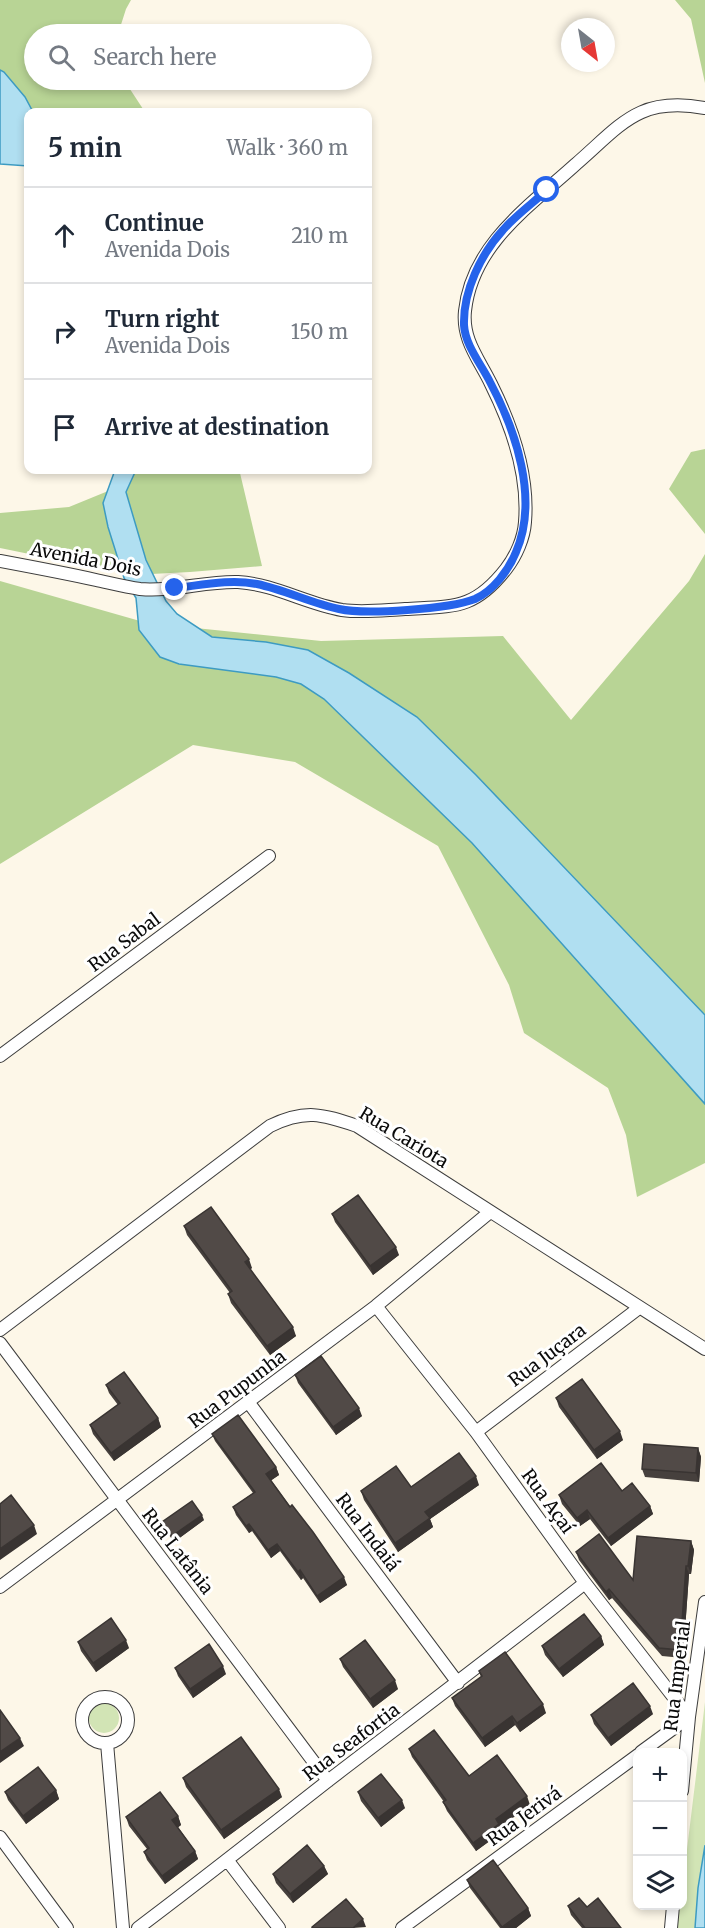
<!DOCTYPE html>
<meta charset="utf-8">
<style>
body{margin:0;font-family:Merriweather,serif;background:#f6f6f7;color:#1f2937}
.controls{position:absolute;right:18px;bottom:18px;display:grid;overflow:hidden;border-radius:12px;box-shadow:0 3px 9px #0003}
.controls button{width:54px;height:54px;display:grid;place-items:center;padding:0;border:0;border-bottom:2px solid #e0e1e3;background:#fff;color:#1f2937;font:30px sans-serif}
.compass{position:absolute;left:561px;top:18px;width:54px;height:54px;border-radius:50%;background:#fff;box-shadow:0 3px 9px #0003;rotate:149deg}
.stop{position:absolute;width:18px;height:18px;margin:-14px;border:4px solid #2563eb;border-radius:50%;background:#fff}
.stop.end{background:#2563eb;border-color:#fff;box-shadow:0 2px 6px #0008}
.list{margin:0;padding:0;list-style:none}
h2{display:flex;justify-content:space-between;align-items:center;height:78px;margin:0;padding:0 24px;font-size:26px}
h2 small{font-size:20px;font-weight:400;color:#747a83}
.list li{display:grid;grid-template-columns:39px 1fr auto;gap:18px;align-items:center;box-sizing:border-box;height:96px;padding:0 24px;border-top:2px solid #e0e1e3}
.list b{display:block;font-size:22px;white-space:nowrap}
.list p{margin:0;font-size:20px;white-space:nowrap;color:#747a83}
.list em{font-size:20px;font-style:normal;color:#747a83}
.icon{flex:none;width:33px;height:33px;fill:none;stroke:currentColor;stroke-width:2;stroke-linecap:round;stroke-linejoin:round}
.map{position:relative;flex:none;width:705px;height:1928px;overflow:hidden}
.search{position:absolute;background:#fff;box-shadow:0 3px 9px #0003;left:24px;top:24px;width:348px;height:66px;display:flex;align-items:center;gap:15px;box-sizing:border-box;padding:0 21px;border-radius:33px;color:#747a83;font-size:22px}
.panel{position:absolute;background:#fff;box-shadow:0 3px 9px #0003;left:24px;top:108px;width:348px;height:366px;border-radius:12px}
.map>svg:first-child{display:block}
.green{fill:#d2e4b5}
.forest{fill:#b8d495}
.water{fill:#b0dff1;stroke:#3d9bc2;stroke-width:1.5}
.lines{fill:none;stroke-linecap:round;stroke-linejoin:round}
.street-casing{stroke:#3d3d3d;stroke-width:14}
.street{stroke:#fff;stroke-width:12}
.wall{fill:#46403d}
.shaded-wall{fill:#393432}
.building{fill:#514a47;stroke:#393432;stroke-width:1.5}
.route{stroke:#2563eb;stroke-width:8}
.labels{text-anchor:middle;dominant-baseline:central;stroke-width:6;stroke-linejoin:round;paint-order:stroke}
.street-label{font-size:18px;fill:#0a0a0a;stroke:#fff}
</style>
<div class="map">
<svg width="705" height="1928" viewBox="0 0 705 1928">
<rect width="100%" height="100%" fill="#fdf7e8"/>
<path class="green" d="M705 1702V1928H677L680 1906H682L683 1882Z
M89 1718a15 15 0 1 1 30 0a15 15 0 1 1-30 0Z"/>
<path class="forest" d="M0 0H131L126 9 118 34H34V80H124L145 112H28L0 120Z
M675 0H705V83L691 19Z
M705 449V534L669 489 691 452Z
M130 470H244L240 473 262 566 190 572 132 575 0 548V513L69 507 113 489Z
M705 554V1163L637 1197 626 1135 608 1088 524 1033 509 985 438 846 295 762 193 745 0 864V581L147 623 321 641 503 636 571 720 689 581Z"/>
<path class="water" d="M0 70 4 72 25 97 33 112H28V166L0 164Z
M115 470H136L126 492 146 560 166 601 177 614 212 637 266 642 308 650 349 673 417 717 476 775 705 1015V1104L472 843 324 699 301 684 276 677 179 664 160 657 139 630 136 598 124 578 108 527 103 503Z
M705 1845V1928H695L698 1888Z"/>
<g class="lines">
<g class="street-casing">
<path id="street" d="M0 561C32 567 64 573 96 580 110 583 126 587 140 589 173 592 205 581 238 582 274 584 307 604 342 610 363 613 384 610 405 609 454 606 474 610 506 569 516 556 524 538 525 522 529 474 512 426 491 384 479 359 462 340 465 311 472 244 531 205 576 164 622 124 639 96 705 108
M0 1056 269 856
M376 1306 476 1432 585 1583 689 1717 641 1752
M0 1330 270 1126C305 1109 322 1114 357 1126L705 1349
M0 1343 328 1781
M249 1403 458 1683
M476 1432 639 1308
M0 1587 376 1306 490 1212
M82 1720a23 23 0 1 1 46 0a23 23 0 1 1-46 0Z
M107 1743 123 1928
M682 1791 689 1717 705 1602
M0 1837 67 1928
M228 1861 279 1928
M138 1928C202 1880 265 1830 329 1780 414 1715 500 1650 585 1583
M402 1928 638 1755
M671 1928 673 1906"/>
</g>
<use href="#street" class="street"/>
</g>
<path class="wall" d="M332 1214 399 1255 373 1275 335 1222Z
M184 1226 252 1268 250 1269 296 1336 270 1355 231 1303 228 1294 230 1293 187 1235Z
M295 1375 362 1416 336 1435 298 1383Z
M106 1385 158 1418 161 1427 114 1461 93 1434 90 1425 118 1405 109 1393Z
M556 1398 623 1440 597 1459 559 1407Z
M212 1434 276 1467 279 1475 271 1480 347 1585 320 1603 303 1578 301 1580 280 1551 271 1558 252 1531 249 1533 236 1515 233 1507 253 1493 215 1441Z
M698 1448 701 1457 699 1482 645 1477 642 1469Z
M479 1485 430 1519 433 1527 398 1552 364 1500 361 1491 411 1487Z
M622 1491 650 1506 653 1514 611 1546 590 1519 580 1526 562 1504 559 1495Z
M204 1520 174 1542 164 1528 162 1522Z
M691 1541 694 1550 691 1574H689L683 1658 662 1656 612 1598 609 1600 579 1560 576 1552 633 1580Z
M601 1636 604 1645 563 1677 545 1655 542 1646Z
M78 1642 129 1648 96 1672 81 1651Z
M340 1659 398 1689 373 1708 343 1667Z
M175 1668 226 1674 193 1698 178 1676Z
M479 1671 546 1713 520 1732 515 1725 485 1747 455 1706 452 1698 481 1677Z
M653 1714 611 1746 594 1724 591 1715Z
M409 1749 469 1776 530 1805 500 1827 502 1832 476 1851 447 1811 443 1802H444L412 1757Z
M183 1778 282 1797 224 1839 186 1787Z
M56 1790 59 1799 26 1824 8 1800 5 1792Z
M358 1792 405 1808 381 1827 361 1801Z
M178 1816 181 1825 178 1827 195 1851 198 1859 165 1884 147 1860 144 1852 147 1849 129 1826 126 1817Z
M324 1866 328 1874 293 1903 276 1883 273 1874Z
M467 1880 528 1908 531 1916 516 1928H500L470 1888Z
M568 1906 587 1907 621 1928H582L571 1915Z"/>
<path class="shaded-wall" d="M396 1247 399 1255 373 1275 370 1266Z
M249 1259 252 1268 248 1271 245 1262Z
M293 1327 296 1336 270 1355 267 1346Z
M359 1408 362 1416 336 1435 333 1427Z
M158 1418 161 1427 114 1461 111 1453Z
M620 1431 623 1440 597 1459 594 1450Z
M698 1448 701 1457 699 1482 696 1473Z
M276 1467 279 1475 269 1482 266 1474Z
M476 1476 479 1485 430 1519 433 1527 398 1552 395 1543 425 1512Z
M650 1506 653 1514 611 1546 608 1538Z
M587 1510 590 1519 580 1526 577 1518Z
M202 1515 204 1520 174 1542 172 1536Z
M249 1524 252 1531 249 1533 246 1526Z
M34 1525 37 1534 0 1560V1549Z
M691 1541 694 1550 691 1574 688 1566Z
M277 1544 280 1551 271 1558 268 1550Z
M686 1566 689 1574 683 1658 680 1650Z
M300 1570 303 1578 301 1580 298 1572Z
M344 1577 347 1585 320 1603 317 1596Z
M609 1589 612 1598 609 1600 606 1592Z
M601 1636 604 1645 563 1677 559 1669Z
M126 1640 129 1648 96 1672 93 1663Z
M223 1666 226 1674 193 1698 190 1689Z
M395 1680 398 1689 373 1708 370 1699Z
M543 1704 546 1713 520 1732 517 1723Z
M650 1706 653 1714 611 1746 608 1738Z
M512 1716 515 1725 485 1747 482 1738Z
M20 1738 24 1746 0 1763V1752Z
M279 1789 282 1797 224 1839 221 1830Z
M56 1790 59 1799 26 1824 23 1816Z
M527 1796 530 1805 500 1827 502 1832 476 1851 473 1843 496 1819Z
M402 1800 405 1808 381 1827 378 1818Z
M178 1816 181 1825 176 1829 172 1820Z
M195 1851 198 1859 165 1884 162 1876Z
M324 1866 328 1874 293 1903 290 1894Z
M528 1908 531 1916 516 1928H502Z
M363 1919 366 1927 353 1928Z"/>
<path class="building" d="M358 1195 396 1247 370 1266 332 1214Z
M211 1207 249 1259 245 1262 293 1327 267 1346 228 1294 232 1291 184 1226Z
M321 1356 359 1408 333 1427 295 1375Z
M124 1372 158 1418 111 1453 90 1425 120 1403 106 1385Z
M582 1379 620 1431 594 1450 556 1398Z
M238 1415 276 1467 266 1474 290 1507 292 1505 313 1532 344 1577 317 1596 300 1570 298 1572 277 1544 268 1550 249 1524 246 1526 233 1507 255 1492 212 1434Z
M644 1444 698 1448 696 1473 642 1469Z
M459 1453 476 1476 425 1512 430 1518 395 1543 361 1491 396 1466 411 1487Z
M601 1463 622 1491 632 1483 650 1506 608 1538 587 1510 577 1518 559 1495Z
M11 1495 34 1525 0 1549V1504Z
M192 1501 202 1515 172 1536 162 1522Z
M599 1534 633 1580 637 1536 691 1541 688 1566H686L680 1650 659 1648 609 1589 606 1592 576 1552Z
M584 1614 601 1636 559 1669 542 1646Z
M111 1618 126 1640 93 1663 78 1642Z
M365 1640 395 1680 370 1699 340 1659Z
M209 1644 223 1666 190 1689 175 1668Z
M505 1652 543 1704 517 1723 512 1716 482 1738 452 1698 482 1676 479 1671Z
M633 1683 650 1706 608 1738 591 1715Z
M0 1710 20 1738 0 1752Z
M434 1730 469 1776 497 1755 527 1796 496 1819 499 1824 473 1843 443 1802 446 1800 409 1749Z
M241 1737 279 1789 221 1830 183 1778Z
M38 1767 56 1790 23 1816 5 1792Z
M381 1774 402 1800 378 1818 358 1792Z
M160 1792 178 1816 172 1820 195 1851 162 1876 144 1852 149 1848 126 1817Z
M307 1845 324 1866 290 1894 273 1874Z
M493 1860 528 1908 502 1927 467 1880Z
M579 1898 587 1907 598 1898 621 1928H585L568 1906Z
M346 1899 363 1919 353 1928H312V1927Z"/>
<g class="lines">
<path class="route" d="M175 588C202 585 230 579 257 584 285 590 311 603 339 609 366 615 449 609 475 599 493 591 509 570 516 552 539 499 516 431 490 382 481 364 465 345 464 325 463 291 481 254 503 230 516 215 533 203 547 190"/>
</g>
<g class="labels">
<g class="street-label">
<text transform="translate(86 559) rotate(11)">Avenida Dois</text>
<text transform="translate(124 942) rotate(-37)">Rua Sabal</text>
<text transform="translate(404 1137) rotate(31)">Rua Cariota</text>
<text transform="translate(547 1355) rotate(-37)">Rua Juçara</text>
<text transform="translate(237 1389) rotate(-37)">Rua Pupunha</text>
<text transform="translate(548 1501) rotate(54)">Rua Açaí</text>
<text transform="translate(368 1532) rotate(53)">Rua Indaiá</text>
<text transform="translate(178 1551) rotate(52)">Rua Latânia</text>
<text transform="translate(677 1676) rotate(-83)">Rua Imperial</text>
<text transform="translate(351 1742) rotate(-37)">Rua Seafortia</text>
<text transform="translate(524 1816) rotate(-36)">Rua Jerivá</text>
</g>
</g>
</svg>
<div class="controls">
<button>+</button>
<button>−</button>
<button><svg class="icon" aria-label="layers" viewBox="0 0 24 24"><path d="M12 4l9 5-9 5-9-5zM3 14l9 5 9-5"/></svg></button>
</div>
<svg class="compass" viewBox="-18 -18 36 36"><path d="M0-13l5 13h-10z" fill="#e53935"/><path d="M0 13l5-13h-10z" fill="#747a83"/></svg>
<div class="stop" style="left:547px;top:190px"></div>
<div class="stop end" style="left:175px;top:588px"></div>
<div class="search"><svg class="icon" aria-label="search" viewBox="0 0 24 24"><circle cx="10" cy="10" r="6"/><path d="M15 15l6 6"/></svg>Search here</div>
<section class="panel">
<h2>5 min<small>Walk · 360 m</small></h2>
<ul class="list">
<li><svg class="icon" aria-label="ahead" viewBox="0 0 24 24"><path d="M12 20V5M6 11l6-6 6 6"/></svg><div><b>Continue</b><p>Avenida Dois</p></div><em>210 m</em></li>
<li><svg class="icon" aria-label="right" viewBox="0 0 24 24"><path d="M7 20v-9h11M14 6l5 5-5 5"/></svg><div><b>Turn right</b><p>Avenida Dois</p></div><em>150 m</em></li>
<li><svg class="icon" aria-label="arrive" viewBox="0 0 24 24"><path d="M6 21V4h12l-3 4 3 4H6"/></svg><div><b>Arrive at destination</b></div></li>
</ul>
</section>
</div>
